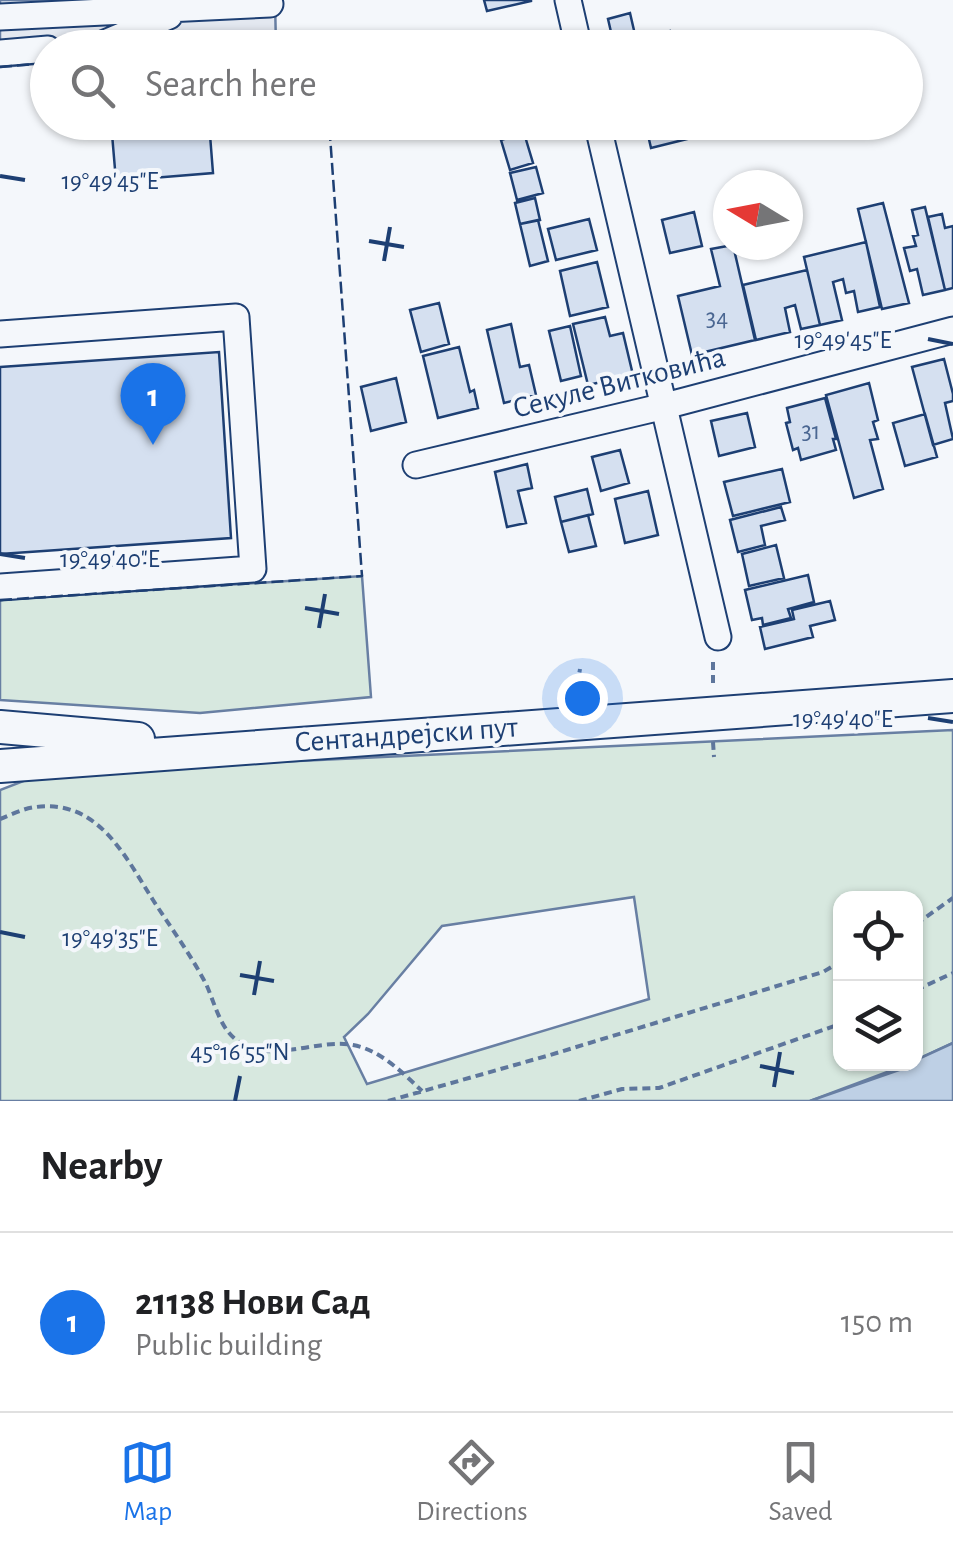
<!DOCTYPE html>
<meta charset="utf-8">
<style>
body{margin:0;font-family:"Alegreya Sans",sans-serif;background:#f2f2f2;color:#202124}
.controls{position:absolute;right:30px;bottom:30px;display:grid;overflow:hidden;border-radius:20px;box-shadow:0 2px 8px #0004}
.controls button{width:90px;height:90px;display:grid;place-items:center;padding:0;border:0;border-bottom:2px solid #e0e0e0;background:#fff;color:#202124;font:50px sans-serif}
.compass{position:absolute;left:713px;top:170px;width:90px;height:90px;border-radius:50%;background:#fff;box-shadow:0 2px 8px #0004;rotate:280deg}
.you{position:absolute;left:582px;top:698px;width:35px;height:35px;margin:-25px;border:8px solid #fff;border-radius:50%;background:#1a73e8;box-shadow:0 0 0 15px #1a73e833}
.badge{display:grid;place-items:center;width:65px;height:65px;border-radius:50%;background:#1a73e8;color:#fff;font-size:32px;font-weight:700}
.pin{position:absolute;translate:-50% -82px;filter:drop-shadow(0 2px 5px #0008)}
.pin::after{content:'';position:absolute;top:52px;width:35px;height:30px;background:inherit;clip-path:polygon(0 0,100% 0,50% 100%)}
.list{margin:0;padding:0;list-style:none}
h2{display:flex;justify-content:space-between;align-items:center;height:130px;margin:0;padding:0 40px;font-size:42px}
h2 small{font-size:32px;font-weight:400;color:#757577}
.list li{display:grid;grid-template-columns:65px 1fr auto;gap:30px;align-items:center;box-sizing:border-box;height:180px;padding:0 40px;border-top:2px solid #e0e0e0}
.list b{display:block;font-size:38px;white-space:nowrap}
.list p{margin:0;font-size:32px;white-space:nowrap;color:#757577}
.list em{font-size:32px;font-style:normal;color:#757577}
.icon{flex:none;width:55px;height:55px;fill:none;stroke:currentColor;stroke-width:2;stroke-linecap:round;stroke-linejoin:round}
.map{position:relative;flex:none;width:953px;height:1101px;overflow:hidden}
.search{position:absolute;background:#fff;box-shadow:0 2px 8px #0004;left:30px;right:30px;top:30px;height:110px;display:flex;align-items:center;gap:25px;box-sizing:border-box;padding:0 35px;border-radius:55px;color:#757577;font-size:38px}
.sheet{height:310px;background:#fff}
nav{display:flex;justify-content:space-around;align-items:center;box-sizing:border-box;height:140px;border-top:2px solid #e0e0e0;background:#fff;font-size:28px;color:#757577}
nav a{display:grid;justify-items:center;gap:5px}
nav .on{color:#1a73e8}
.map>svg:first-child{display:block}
.green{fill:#d7e8df;stroke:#687fa3;stroke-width:2.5;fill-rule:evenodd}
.parking{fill:#e3e8f0;stroke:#687fa3;stroke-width:2.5}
.water{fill:#bed0e5;stroke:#687fa3;stroke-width:2.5}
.building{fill:#d5e0f0;stroke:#1d3f73;stroke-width:2.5}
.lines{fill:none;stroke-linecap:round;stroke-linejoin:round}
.minor-casing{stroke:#1d3f73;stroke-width:29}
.major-casing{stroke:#1d3f73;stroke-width:36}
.path{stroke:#5e769c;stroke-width:4;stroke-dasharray:8 5;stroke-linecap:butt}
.minor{stroke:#f4f7fb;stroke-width:25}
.major{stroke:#f4f7fb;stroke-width:32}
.fence{stroke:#1d3f73;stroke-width:2.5;stroke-dasharray:12 5;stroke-linecap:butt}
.ticks{fill:none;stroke:#1d3f73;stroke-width:4}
.labels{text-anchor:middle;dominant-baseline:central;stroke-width:8;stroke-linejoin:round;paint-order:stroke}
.number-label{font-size:25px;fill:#4b6792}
.street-label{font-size:30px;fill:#1d3f73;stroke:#f4f7fb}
.ticks-label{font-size:25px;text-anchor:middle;fill:#1d3f73;stroke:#f4f7fb;stroke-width:8;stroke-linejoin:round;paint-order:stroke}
</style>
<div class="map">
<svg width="953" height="1101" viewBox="0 0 953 1101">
<rect width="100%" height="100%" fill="#f4f7fb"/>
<path class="green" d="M362 576 371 697 200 713 0 700V600Z
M953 730V1043L916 1060V898H840V1064H908L898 1068 810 1101H0V790L44 773ZM634 897 649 999 367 1084 344 1037 368 1014 442 926Z"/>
<path class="parking" d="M0 0H275L276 47 48 48 47 63 0 67Z"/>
<path class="water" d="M953 1043V1101H810L916 1064V1060Z"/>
<path class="building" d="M484 0H531V1L487 11Z
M630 13 636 39 614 45 608 19Z
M670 31 674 48H633L631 41Z
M111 122H209L213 173 116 181Z
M645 122H687L691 138 651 148Z
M524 133 533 163 510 170 501 140Z
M536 167 543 193 517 200 510 173Z
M535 198 540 220 520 224 515 203Z
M883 203 909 303 882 309 858 209Z
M925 207 945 290 923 295 917 269 910 271 904 248 916 246 913 236 918 235 912 210Z
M694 212 702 246 670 253 662 220Z
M942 214 945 228 953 226V288L945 290 928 217Z
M589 219 597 250 556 260 548 229Z
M538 220 548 261 530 266 520 224Z
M866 242 880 307 858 312 854 291 846 293 843 279 833 282 842 320 820 325 804 257Z
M733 245 755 340 692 355 678 296 720 286 711 249Z
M597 262 608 307 570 316 560 271Z
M807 270 820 325 801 329 795 305 785 308 790 332 756 340 743 285Z
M439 303 449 344 421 352 410 310Z
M605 317 610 336 623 333 633 375 588 385 573 324Z
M511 324 520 367 529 365 536 395 504 403 487 330Z
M570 326 581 376 561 381 549 331Z
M459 347 470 392 474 390 478 408 438 418 423 356Z
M219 352 231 538 0 554V367Z
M944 359 953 394V401L945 403 953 439 933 445 912 367Z
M396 378 406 422 371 431 361 387Z
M869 383 878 420 873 422 878 439 870 440 883 489 854 498 826 395Z
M825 398 836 439H833L836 450 801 460 798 448 793 450 786 423 790 422 787 408Z
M747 413 755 447 719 456 711 421Z
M925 414 937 457 905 466 893 423Z
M620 450 629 483 601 491 592 457Z
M527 464 532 488 518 491 526 523 507 527 495 472Z
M782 469 790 502 733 516 724 482Z
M587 489 593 514 561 522 555 497Z
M648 491 658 535 625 543 615 499Z
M781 507 785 520 761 526 765 545 738 552 730 520Z
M588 515 596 546 569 552 561 522Z
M776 545 784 578 749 586 742 554Z
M808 575 814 602 788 609 791 618 763 625 762 618 752 620 745 590Z
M830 601 835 620 810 626 813 637 765 649 760 627 794 619 792 610Z"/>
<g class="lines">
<g class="minor-casing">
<path id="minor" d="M568 0 579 48
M0 17 270 4
M71 48 100 45 169 16
M0 53 48 49
M597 122 718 637
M0 334 236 317 253 569 0 587
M416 465 665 406 953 330"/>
</g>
<g class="major-casing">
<path id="major" d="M0 727 138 739
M0 766 953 696"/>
</g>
<path class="path" d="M713 662V687
M575 698 580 669
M713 742 714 757
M0 819C11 815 24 808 36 807 98 799 125 856 153 900 171 928 191 955 206 984 214 1001 219 1025 234 1038 266 1067 315 1038 353 1045 380 1050 402 1072 422 1091
M916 924 953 898
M916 990 953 973
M388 1101 550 1055 823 972 840 962
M579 1101 622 1089 659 1088 840 1024"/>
<use href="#minor" class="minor"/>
<use href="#major" class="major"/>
<path class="fence" d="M276 48 323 44V48
M0 67 48 63
M0 600 362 576 329 122"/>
</g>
<path class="ticks" d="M0 176 25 180M369 241 404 247M384 261 390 227M928 339 953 344M0 554 25 558M305 608 339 614M319 628 325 594M928 718 953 722M0 932 25 937M240 975 274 981M254 995 260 961M760 1066 794 1073M774 1087 780 1052M235 1101 240 1076"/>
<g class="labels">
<g class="number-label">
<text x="717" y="318">34</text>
<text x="811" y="431">31</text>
</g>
<g class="street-label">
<text transform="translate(619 383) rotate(-14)">Секуле Витковића</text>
<text transform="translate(406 735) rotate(-4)">Сентандрејски пут</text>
</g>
</g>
<g class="ticks-label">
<text x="110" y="189">19°49'45"E</text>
<text x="843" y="348">19°49'45"E</text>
<text x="110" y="567">19°49'40"E</text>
<text x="843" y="727">19°49'40"E</text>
<text x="110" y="946">19°49'35"E</text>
<text x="240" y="1060">45°16'55"N</text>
</g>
</svg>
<div class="controls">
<button><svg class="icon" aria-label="locate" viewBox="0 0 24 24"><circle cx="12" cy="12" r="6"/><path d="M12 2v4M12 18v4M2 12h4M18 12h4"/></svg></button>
<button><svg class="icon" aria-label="layers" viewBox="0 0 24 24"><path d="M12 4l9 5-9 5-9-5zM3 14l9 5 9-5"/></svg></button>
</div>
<svg class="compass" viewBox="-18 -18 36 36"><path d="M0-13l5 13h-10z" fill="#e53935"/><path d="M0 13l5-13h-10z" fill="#757577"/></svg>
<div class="you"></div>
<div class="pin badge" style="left:153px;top:445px">1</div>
<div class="search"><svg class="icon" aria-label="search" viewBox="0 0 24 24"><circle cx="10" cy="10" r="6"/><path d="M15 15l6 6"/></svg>Search here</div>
</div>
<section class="sheet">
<h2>Nearby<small></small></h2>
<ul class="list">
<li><span class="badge">1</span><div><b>21138 Нови Сад</b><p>Public building</p></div><em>150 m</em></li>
</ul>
</section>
<nav>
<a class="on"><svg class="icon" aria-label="map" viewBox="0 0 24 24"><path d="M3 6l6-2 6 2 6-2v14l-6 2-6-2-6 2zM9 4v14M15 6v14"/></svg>Map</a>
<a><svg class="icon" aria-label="directions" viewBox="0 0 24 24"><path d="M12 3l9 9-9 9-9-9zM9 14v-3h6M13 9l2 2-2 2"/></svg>Directions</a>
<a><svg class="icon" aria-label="saved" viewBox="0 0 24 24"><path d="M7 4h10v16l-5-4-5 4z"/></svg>Saved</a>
</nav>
